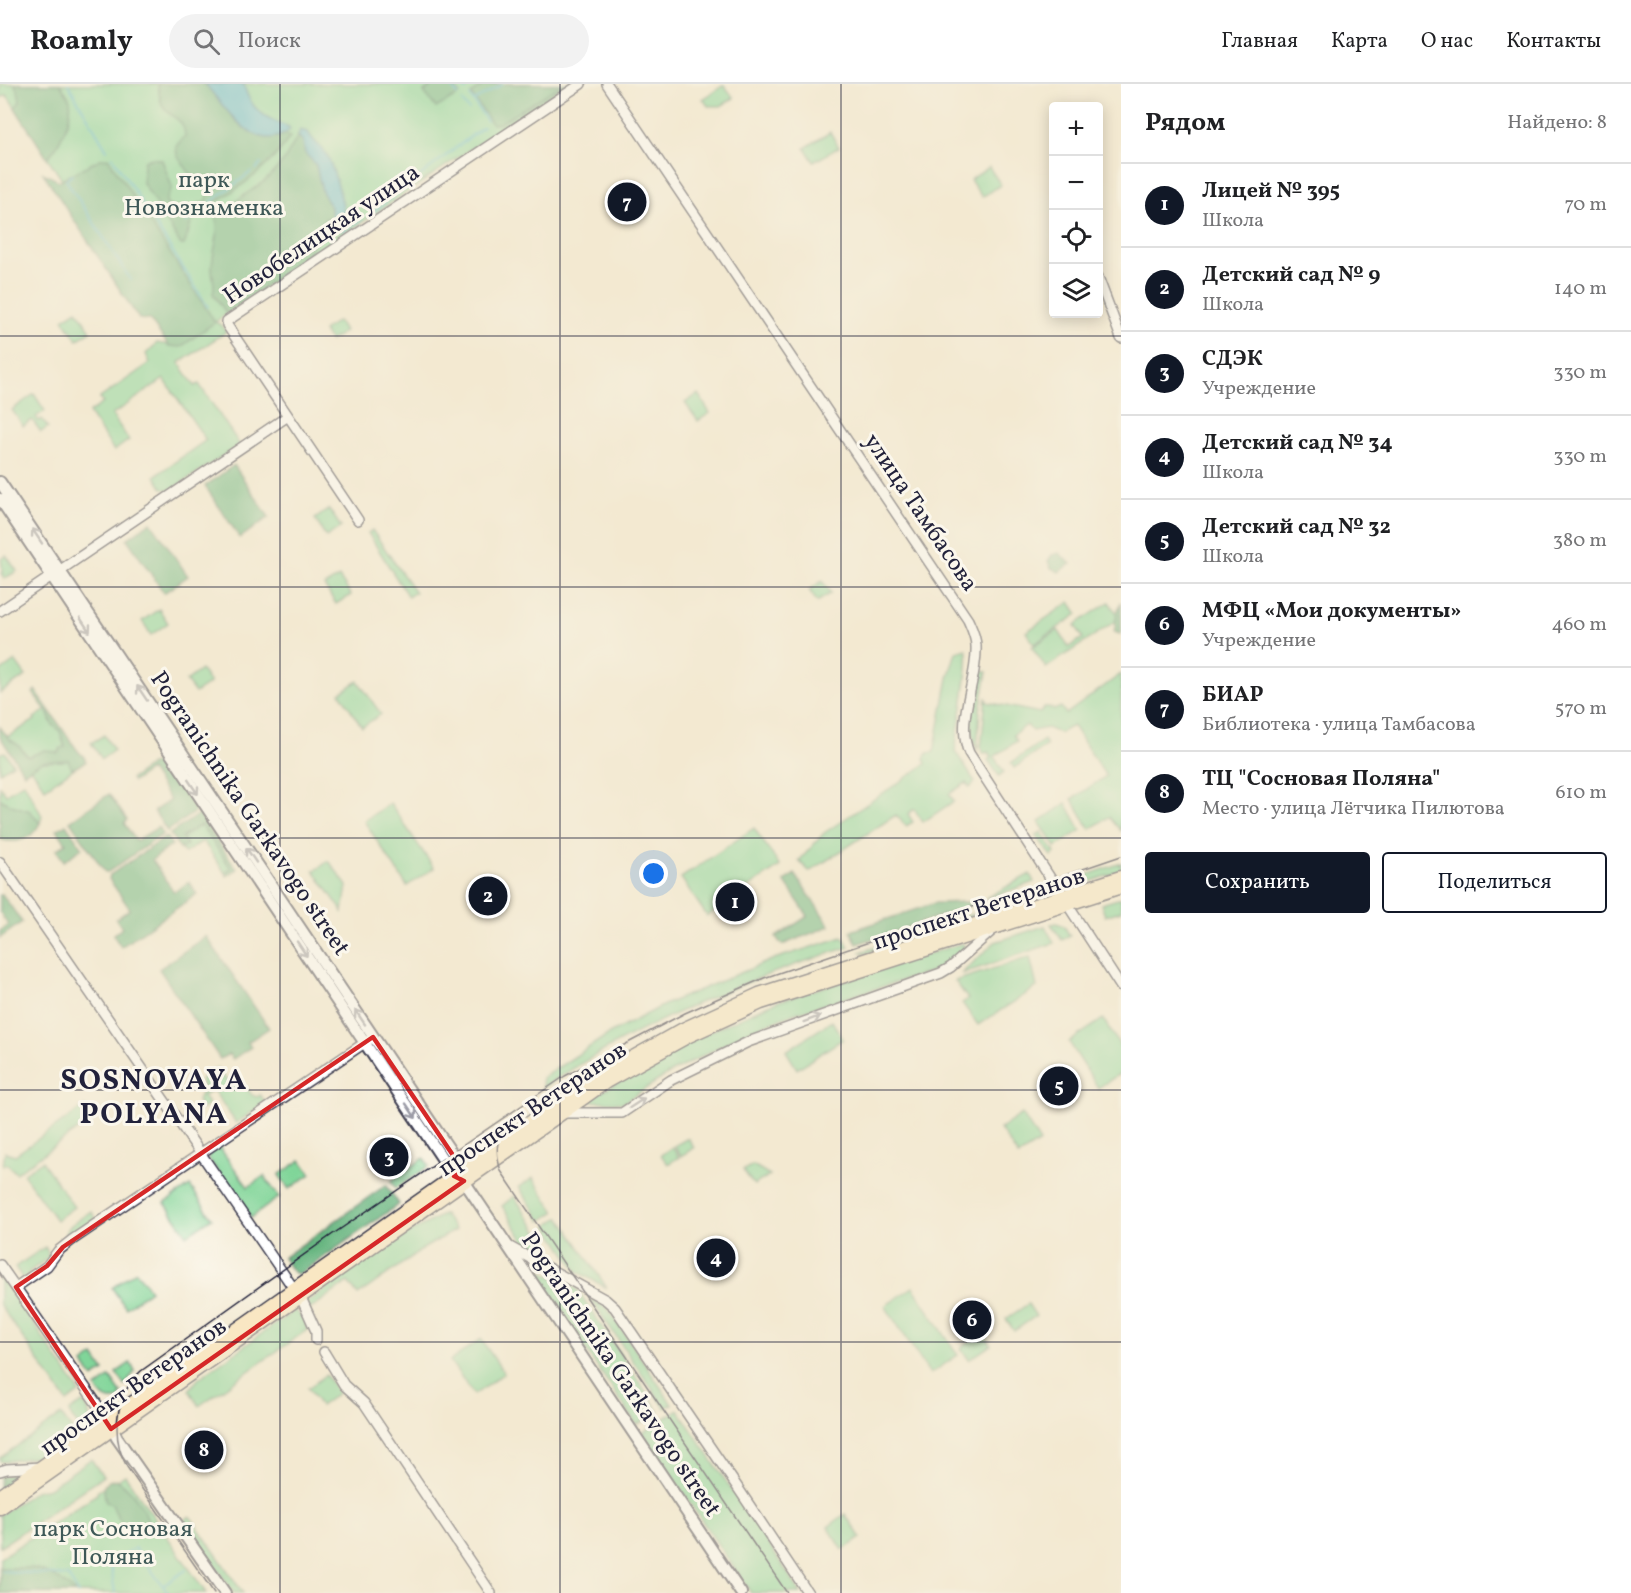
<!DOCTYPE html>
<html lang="ru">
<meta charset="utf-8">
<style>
body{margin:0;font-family:Vollkorn,serif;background:#f2f2f2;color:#202124}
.controls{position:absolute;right:18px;top:18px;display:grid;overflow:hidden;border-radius:6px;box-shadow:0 3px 15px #0003}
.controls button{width:54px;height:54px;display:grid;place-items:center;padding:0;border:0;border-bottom:2px solid #e0e0e0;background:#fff;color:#202124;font:30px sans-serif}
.you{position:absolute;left:654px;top:790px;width:21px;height:21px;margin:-15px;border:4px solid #fff;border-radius:50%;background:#1a73e8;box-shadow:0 0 0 9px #1a73e833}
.badge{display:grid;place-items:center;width:39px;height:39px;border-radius:50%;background:#111827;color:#fff;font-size:20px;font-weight:700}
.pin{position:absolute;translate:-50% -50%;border:3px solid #fff;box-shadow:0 2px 6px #0006}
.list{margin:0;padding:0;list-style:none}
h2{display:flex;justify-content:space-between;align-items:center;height:78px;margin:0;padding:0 24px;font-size:26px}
h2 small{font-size:20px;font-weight:400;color:#757577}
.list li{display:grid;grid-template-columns:39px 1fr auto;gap:18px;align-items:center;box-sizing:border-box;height:84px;padding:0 24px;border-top:2px solid #e0e0e0}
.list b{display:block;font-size:22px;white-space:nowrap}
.list p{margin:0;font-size:20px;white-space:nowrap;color:#757577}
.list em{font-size:20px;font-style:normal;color:#757577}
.actions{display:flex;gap:12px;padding:18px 24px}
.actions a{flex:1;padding:14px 0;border:2px solid #111827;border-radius:6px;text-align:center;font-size:21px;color:#111827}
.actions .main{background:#111827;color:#fff}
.icon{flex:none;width:33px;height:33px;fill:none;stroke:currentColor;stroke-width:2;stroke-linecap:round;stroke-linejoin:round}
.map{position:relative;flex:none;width:1121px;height:1509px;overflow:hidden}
header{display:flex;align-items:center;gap:36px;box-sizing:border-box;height:84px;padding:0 30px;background:#fff;border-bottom:2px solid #e0e0e0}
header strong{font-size:28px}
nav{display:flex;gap:33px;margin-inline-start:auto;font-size:21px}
.search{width:420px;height:54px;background:#f2f2f2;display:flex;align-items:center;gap:15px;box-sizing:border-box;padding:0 21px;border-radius:33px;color:#757577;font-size:22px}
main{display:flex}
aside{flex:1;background:#fff}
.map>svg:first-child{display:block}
.green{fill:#80d599;stroke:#517c6a;stroke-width:1.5}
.forest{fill:#68b681;stroke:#456c5e;stroke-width:1.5}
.water{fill:#4bb4ca;stroke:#366b82;stroke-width:1.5}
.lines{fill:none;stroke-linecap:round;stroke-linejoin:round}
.stream{stroke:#4bb4ca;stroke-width:2}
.minor-casing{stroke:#414052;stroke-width:12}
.tertiary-casing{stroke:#414052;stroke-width:14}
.secondary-casing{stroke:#414052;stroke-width:15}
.minor{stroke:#fff;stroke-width:9}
.tertiary{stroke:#fff;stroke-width:10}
.secondary{stroke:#f9e7c3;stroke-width:12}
.tram{stroke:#22223b;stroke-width:1.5}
.oneway{stroke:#9c9ca7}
.marked{fill:none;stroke:#d62828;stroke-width:4.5;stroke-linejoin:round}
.grid{fill:none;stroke:#22223b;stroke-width:1.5;stroke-opacity:0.55}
.labels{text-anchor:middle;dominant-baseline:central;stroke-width:6;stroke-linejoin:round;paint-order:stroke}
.park-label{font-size:24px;fill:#3e5857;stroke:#fbf7ec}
.street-label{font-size:24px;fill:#22223b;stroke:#fbf7ec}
.district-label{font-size:30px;font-weight:bold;letter-spacing:1.5px;fill:#22223b;stroke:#fbf7ec}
</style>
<header>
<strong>Roamly</strong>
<div class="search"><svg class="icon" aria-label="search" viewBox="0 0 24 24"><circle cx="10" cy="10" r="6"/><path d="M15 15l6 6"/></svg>Поиск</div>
<nav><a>Главная</a><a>Карта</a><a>О нас</a><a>Контакты</a></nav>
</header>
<main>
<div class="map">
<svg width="1121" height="1509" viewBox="0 0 1121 1509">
<rect width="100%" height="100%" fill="#fbf7ec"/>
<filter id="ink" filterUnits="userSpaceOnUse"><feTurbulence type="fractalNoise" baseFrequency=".0167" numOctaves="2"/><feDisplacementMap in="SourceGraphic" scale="12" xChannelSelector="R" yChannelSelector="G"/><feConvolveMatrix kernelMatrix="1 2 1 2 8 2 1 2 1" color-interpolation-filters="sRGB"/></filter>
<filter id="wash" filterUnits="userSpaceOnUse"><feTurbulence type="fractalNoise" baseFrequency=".008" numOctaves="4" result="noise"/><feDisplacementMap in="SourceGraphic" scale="24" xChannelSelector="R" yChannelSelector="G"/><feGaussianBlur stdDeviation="1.35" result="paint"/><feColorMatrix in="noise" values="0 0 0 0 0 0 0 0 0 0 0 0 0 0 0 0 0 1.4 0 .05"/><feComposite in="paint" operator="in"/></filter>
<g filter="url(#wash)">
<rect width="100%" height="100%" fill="#f3e9d1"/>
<path class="green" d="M0 0H567L215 238 222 241 226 248 179 279 195 302 199 300 240 361 171 406 163 405 155 392 206 356 164 295 112 331 129 356 114 367 89 329 103 319 100 314 150 279 146 270 157 259 169 261 7 11 0 14Z
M724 1 734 14 721 22H708L703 15Z
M830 48 839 63 814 78 805 64Z
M989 83 1001 101 982 113 970 96Z
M77 226 91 247 77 256 63 235Z
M337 237 345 247 330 257 323 247Z
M34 310 45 327 36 333 39 337 42 335 48 343 41 348 32 336 23 342 12 326Z
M698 310 710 329 698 337 685 319Z
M329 425 341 443 326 453 315 435Z
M372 446 415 508 408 513 368 449Z
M6 471 17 487 4 495C0 487 3 484 1 475Z
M339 493 351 511 336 520 324 502Z
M822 497 831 509 817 518 809 506Z
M1070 518 1078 530 1034 560 1026 548Z
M1109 518 1120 534 1046 584 1032 563 1058 546 1069 563 1083 554 1075 541Z
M159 525 168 539 151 551 142 537Z
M966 565C972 575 957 650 955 667L975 698 970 704 966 699 949 710 954 717 923 738 914 725 908 730 913 738 906 742 896 731 812 786 809 787 799 777 824 749 926 680 924 674 927 669 934 668 948 594 956 568Z
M15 577 26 592 0 609V588Z
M201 586 210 599 195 609 186 597Z
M980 586 987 588 980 626 977 666C967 646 973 606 980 586Z
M1121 590V747L1109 733 1090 745 1072 715 1106 692 1073 642 1059 649 1047 644 1032 647 1027 641 1013 651 1017 657 994 673 1004 688 999 692 988 676 991 673 988 668 984 670 981 664 986 613 987 618 1040 629 1044 623H1049L1054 626 1061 623 1066 630Z
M358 597 381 630 362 643 340 609Z
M46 626 52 640 60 647 65 664 58 669 45 666 29 673 18 661 7 653 35 636 34 634Z
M104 651 114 666 102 675 91 659Z
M1044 656 1047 661 1014 684 1011 679Z
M78 667 85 677 45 704 31 684 41 678 64 677Z
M5 668 13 680 0 688V669Z
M24 698 42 732 40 739 30 727 11 721 0 715V702L6 710Z
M390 719 434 784 407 802 364 737Z
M1066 719 1081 746 1056 763 1039 738Z
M201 741 231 784 225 789 203 757 185 769 180 765 187 761 182 754Z
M754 744 780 782 707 832 681 794Z
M1041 748 1054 767 1055 769 1052 772 1036 752Z
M329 777 347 802 343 828 314 787Z
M1121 779V787L1080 801 1078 794Z
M1030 790 1034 798 986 815V814Z
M1121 814V827L1105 832 1101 820Z
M972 830 973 832 964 838 865 870 861 868Z
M1057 839 1064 842 1070 852 1062 856 1051 840Z
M1045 842 1054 859 961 890 995 858Z
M843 853 849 863C743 896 635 942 543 1004L542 994 609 950 666 920 774 875Z
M963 859 965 866 937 886 796 929 751 946 670 989 623 1019 585 1017 693 955 776 918Z
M1030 873 1037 903 978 941 962 919 968 915 955 897Z
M1103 935 1121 963V989L1098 1004 1069 958Z
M832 937 843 955 797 985 786 967Z
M217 984 226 996H240L252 1011 257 1013 260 1011 266 1019 236 1039 213 1006 203 1012 209 1021 202 1025 197 1017 204 1005 200 996Z
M85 1022 94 1034 16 1089 7 1080 3 1082 5 1068 15 1071Z
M1022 1030 1040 1058 1018 1072 1000 1045Z
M688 1054 694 1064 681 1072 674 1062Z
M219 1063 248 1103 264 1092 279 1113 251 1134 208 1074 209 1070Z
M672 1063 679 1073 668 1080 661 1071Z
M424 1074 429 1082 396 1104 391 1097Z
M301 1076 311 1090 289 1105 279 1091Z
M42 1077 74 1123 56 1136 23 1090Z
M753 1081 770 1091 754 1101 743 1086Z
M533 1094 555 1128 541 1137 519 1103Z
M190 1102 212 1134 187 1151 165 1119Z
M514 1112 560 1180 524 1157 502 1122Z
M91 1127 96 1135 68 1154 65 1149 71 1141Z
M444 1130 455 1146 426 1163 358 1211 348 1198 309 1226 305 1219 392 1158Z
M560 1133 607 1204 578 1188 547 1142Z
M45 1163 48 1168V1174L29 1188 28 1192 23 1195 15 1183Z
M536 1184 577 1205 659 1327 637 1341 534 1191 533 1186Z
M136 1187 150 1206 126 1224 112 1204Z
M0 1190 80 1308 67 1318 0 1221Z
M913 1203 958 1271 930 1290 885 1222Z
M589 1213 608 1225 672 1320 665 1324Z
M1028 1220 1036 1232 1014 1247 1006 1235Z
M295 1226 305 1236 307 1246 199 1322 189 1306 199 1294Z
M983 1249 991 1261 969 1276 961 1264Z
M481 1255 504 1289 474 1311 450 1277Z
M94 1272 104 1287 93 1294 83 1280Z
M130 1279 135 1287 125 1301 116 1289Z
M326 1291 338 1309 320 1322 308 1304Z
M110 1293 121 1309 119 1315C107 1319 102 1313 96 1304Z
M84 1318C90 1328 93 1340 83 1349L69 1329 70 1327Z
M677 1326 679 1327 801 1509H751L642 1349Z
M61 1331 73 1347 35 1373 2 1378 0 1377V1374Z
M91 1375 103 1392 0 1463V1431L35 1407 49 1404Z
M125 1391 206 1509H0V1474L97 1410 98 1406 103 1403 104 1405Z
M845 1430 861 1454 843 1466 828 1443Z
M190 1432 243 1509H234L183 1437Z"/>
<path class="forest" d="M14 0H60C63 5 69 11 70 17 73 33 59 63 47 74L15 24 20 17 18 6Z
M158 0H205C226 22 248 67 285 50L290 53C269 84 246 99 215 119 209 128 197 128 192 138 188 144 188 154 184 161H181L143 99 144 77 152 74 162 76 172 103 166 116 168 122C179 124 198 122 207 116 208 97 197 100 189 88 184 82 182 77 177 72L176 62 185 52C184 34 174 36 165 25 159 18 159 8 158 0Z
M431 0H452L460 10 436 24 424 8 432 2Z
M485 0H563L499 40H492L471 10Z
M298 52 303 57 305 69 316 81 322 107 331 124 332 136 326 134 320 143 315 159 305 173 227 230 213 210C216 197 211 191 212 181 214 159 220 155 216 131L266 96 283 78Z
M108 74 215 238 181 263 169 262 150 236 139 235 43 89 59 97 100 75Z
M234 381 269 433 240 454 205 402Z
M151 438 188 492 164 509 127 455Z
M1059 469 1071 480 1059 488 1051 484 1048 477 1052 471Z
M1121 518V550H1120L1114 548C1117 534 1114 532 1121 518Z
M35 606 78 667 84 673 86 678 72 685 68 676 41 678 24 689 0 653V643L10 656 18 661 28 673 45 666 58 669 61 664 65 663 60 647 52 640 48 629 33 609Z
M161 674 196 727 167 747 154 727 170 716 150 686 133 698 131 695Z
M109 710 127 736 124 739 136 757 158 743 163 750 108 788H105L70 737Z
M0 715 11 721 30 727 40 739C32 755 19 760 2 756L0 753Z
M199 730 237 785 227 792 225 789 231 784 201 741 182 753 187 761 180 765 170 750Z
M66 740 82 764 64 777 56 766 66 759 57 746Z
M166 753 172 761 152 776 174 808 189 798 197 810 121 863 113 851 122 844 116 835 130 825 109 795 110 791Z
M795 790 830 842 782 861 776 853 808 832 784 797Z
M2 810 22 838 0 854V847L8 841 0 828V811Z
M968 818 970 822 857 860 851 847 935 819Z
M206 852 269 944 248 958 251 963 233 975 229 970 220 975 159 885Z
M386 1101 399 1120 304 1187 298 1190 293 1188 283 1174Z
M21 1388 22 1390 0 1407V1392Z
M116 1395C130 1403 146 1425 149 1440L137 1452C124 1445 117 1434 112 1420L106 1418 103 1403 109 1397Z
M0 1484C39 1483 46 1483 76 1509H0Z"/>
<path class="water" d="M205 0H244C249 25 266 35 289 43L290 46C255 74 224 21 205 0Z
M300 46 308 48C313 58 325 65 329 75 336 94 347 125 344 146L339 147 333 144 331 124 322 107 316 81 305 69 303 57 298 52Z"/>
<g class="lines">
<path class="stream" d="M68 0 107 66
M449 0 458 11
M461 0 466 6
M470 12 487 37
M462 17 469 26
M474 17 503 0
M112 72 208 223
M256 85 261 80
M72 91 66 96 131 196
M211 118 251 88
M368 132 483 43
M185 139 206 122
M346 148 344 146 362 136
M125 1470 135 1464 168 1509
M111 1484 115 1509
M2 1487 68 1492 78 1509
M164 1501 186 1486"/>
</g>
</g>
<g filter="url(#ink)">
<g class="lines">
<g class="minor-casing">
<path id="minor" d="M607 0 968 536C972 545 976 553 976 562 978 597 955 636 969 669L1121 903
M1098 193 1121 254
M358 436 227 241V237L581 0
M0 527 288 332
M0 778 303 1218 316 1247V1256
M563 1029H622L671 996 748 958 941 889 951 883 994 845
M508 1162 606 1216 615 1224 736 1401 808 1509
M0 1181 108 1336
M16 1203 47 1182 58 1167 72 1156 369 956
M324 1268 344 1301 364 1319 491 1509
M0 1387 7 1385 41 1383"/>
</g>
<g class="tertiary-casing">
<path id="tertiary" d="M0 398 463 1086 464 1097 741 1509
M0 415 454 1092 461 1096
M109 1338 117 1354 225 1509"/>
</g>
<g class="secondary-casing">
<path id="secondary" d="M0 1412 583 1001 683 945 759 910 1121 793
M0 1424 585 1013 606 998 689 952 761 919 1121 803"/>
</g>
<use href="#minor" class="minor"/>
<use href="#tertiary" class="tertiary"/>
<use href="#secondary" class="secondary"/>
<path class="tram" d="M513 1033C497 1047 494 1066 501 1087L787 1509
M214 1509 127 1383C110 1352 115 1311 141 1287L333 1150 565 992 685 929 764 894 1121 772"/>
</g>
<defs><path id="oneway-shaft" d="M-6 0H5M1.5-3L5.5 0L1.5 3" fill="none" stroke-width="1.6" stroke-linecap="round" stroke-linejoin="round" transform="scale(1.5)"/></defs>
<g class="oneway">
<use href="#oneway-shaft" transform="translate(37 452) rotate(-124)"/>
<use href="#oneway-shaft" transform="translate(85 541) rotate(56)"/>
<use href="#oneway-shaft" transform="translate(142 609) rotate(-124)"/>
<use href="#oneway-shaft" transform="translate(193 703) rotate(56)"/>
<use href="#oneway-shaft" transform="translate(251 771) rotate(-124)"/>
<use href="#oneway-shaft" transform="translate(302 865) rotate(56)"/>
<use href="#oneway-shaft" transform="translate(360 933) rotate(-124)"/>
<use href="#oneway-shaft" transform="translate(812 935) rotate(-20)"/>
<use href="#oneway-shaft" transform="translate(637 1019) rotate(-33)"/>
<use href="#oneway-shaft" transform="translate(411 1027) rotate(56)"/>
</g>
</g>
<path d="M0 0H1121V1509H0ZM373 953 463 1086 454 1092 464 1097 111 1345 16 1203 47 1182 63 1163Z" fill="#f3e9d1" fill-opacity=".55" fill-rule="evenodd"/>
<path class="marked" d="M373 953 463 1086 454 1092 464 1097 111 1345 16 1203 47 1182 63 1163Z"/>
<path class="grid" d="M280 0V1509M560 0V1509M841 0V1509M0 252H1121M0 503H1121M0 754H1121M0 1006H1121M0 1258H1121"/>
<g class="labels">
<g class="park-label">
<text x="204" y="97">парк<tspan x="204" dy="28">Новознаменка</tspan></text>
<text x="113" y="1446">парк Сосновая<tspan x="113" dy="28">Поляна</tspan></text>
</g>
<g class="street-label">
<text transform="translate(322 151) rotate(-34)">Новобелицкая улица</text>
<text transform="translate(920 429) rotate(56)">улица Тамбасова</text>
<text transform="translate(249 730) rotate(56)">Pogranichnika Garkavogo street</text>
<text transform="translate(979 826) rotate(-18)">проспект Ветеранов</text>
<text transform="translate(533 1026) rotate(-34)">проспект Ветеранов</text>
<text transform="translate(620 1291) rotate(56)">Pogranichnika Garkavogo street</text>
<text transform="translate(134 1304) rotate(-35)">проспект Ветеранов</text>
</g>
<g class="district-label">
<text x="154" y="997">SOSNOVAYA<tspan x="154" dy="34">POLYANA</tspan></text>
</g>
</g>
</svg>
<div class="controls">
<button>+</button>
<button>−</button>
<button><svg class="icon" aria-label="locate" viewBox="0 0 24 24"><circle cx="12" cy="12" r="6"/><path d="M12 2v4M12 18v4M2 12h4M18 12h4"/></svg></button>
<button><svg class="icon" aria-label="layers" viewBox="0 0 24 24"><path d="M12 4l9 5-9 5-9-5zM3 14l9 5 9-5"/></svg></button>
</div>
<div class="you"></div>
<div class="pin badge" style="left:735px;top:818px">1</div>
<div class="pin badge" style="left:488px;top:812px">2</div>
<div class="pin badge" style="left:389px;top:1073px">3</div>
<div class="pin badge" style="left:716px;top:1174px">4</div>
<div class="pin badge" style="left:1059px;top:1002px">5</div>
<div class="pin badge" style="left:972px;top:1236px">6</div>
<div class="pin badge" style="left:627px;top:118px">7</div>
<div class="pin badge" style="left:204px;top:1366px">8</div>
</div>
<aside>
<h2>Рядом<small>Найдено: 8</small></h2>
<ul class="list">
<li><span class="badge">1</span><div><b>Лицей № 395</b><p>Школа</p></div><em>70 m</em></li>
<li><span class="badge">2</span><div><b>Детский сад № 9</b><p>Школа</p></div><em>140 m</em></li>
<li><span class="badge">3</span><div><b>СДЭК</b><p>Учреждение</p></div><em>330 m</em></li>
<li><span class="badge">4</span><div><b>Детский сад № 34</b><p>Школа</p></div><em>330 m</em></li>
<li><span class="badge">5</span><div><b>Детский сад № 32</b><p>Школа</p></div><em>380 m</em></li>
<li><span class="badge">6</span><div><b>МФЦ «Мои документы»</b><p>Учреждение</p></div><em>460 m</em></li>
<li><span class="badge">7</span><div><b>БИАР</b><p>Библиотека · улица Тамбасова</p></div><em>570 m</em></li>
<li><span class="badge">8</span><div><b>ТЦ &quot;Сосновая Поляна&quot;</b><p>Место · улица Лётчика Пилютова</p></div><em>610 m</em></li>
</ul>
<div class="actions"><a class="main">Сохранить</a><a>Поделиться</a></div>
</aside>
</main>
